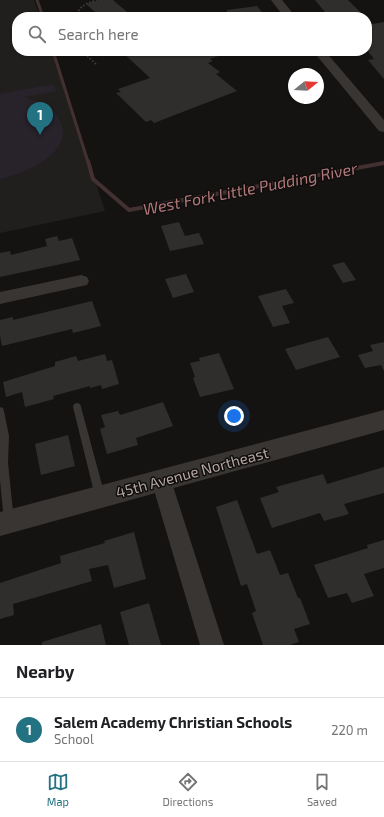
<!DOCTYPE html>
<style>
body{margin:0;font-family:"Exo 2",sans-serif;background:#f2f2f2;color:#202124}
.compass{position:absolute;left:288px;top:68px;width:36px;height:36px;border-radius:50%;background:#fff;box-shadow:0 1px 3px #0004;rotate:72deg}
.you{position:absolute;left:234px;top:416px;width:14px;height:14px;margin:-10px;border:3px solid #fff;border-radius:50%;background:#1a73e8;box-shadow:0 0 0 6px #1a73e833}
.badge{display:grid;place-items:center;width:26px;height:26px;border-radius:50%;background:#237282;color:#fff;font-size:13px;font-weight:700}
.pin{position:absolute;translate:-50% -33px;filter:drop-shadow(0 1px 2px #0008)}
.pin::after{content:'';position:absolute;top:21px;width:14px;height:12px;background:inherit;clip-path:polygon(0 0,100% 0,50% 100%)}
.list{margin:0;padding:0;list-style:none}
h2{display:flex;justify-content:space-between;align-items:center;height:52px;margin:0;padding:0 16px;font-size:17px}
h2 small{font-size:13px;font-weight:400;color:#757577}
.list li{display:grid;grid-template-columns:26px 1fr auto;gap:12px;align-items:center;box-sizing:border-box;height:64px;padding:0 16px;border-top:1px solid #e0e0e0}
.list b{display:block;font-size:15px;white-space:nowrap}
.list p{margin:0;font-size:13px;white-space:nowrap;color:#757577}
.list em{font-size:13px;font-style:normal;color:#757577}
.icon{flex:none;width:22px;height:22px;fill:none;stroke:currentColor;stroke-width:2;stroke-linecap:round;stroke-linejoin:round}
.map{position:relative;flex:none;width:384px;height:645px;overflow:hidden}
.search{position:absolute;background:#fff;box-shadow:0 1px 3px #0004;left:12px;right:12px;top:12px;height:44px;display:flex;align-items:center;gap:10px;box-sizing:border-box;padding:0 14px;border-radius:16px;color:#757577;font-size:15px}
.sheet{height:116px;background:#fff}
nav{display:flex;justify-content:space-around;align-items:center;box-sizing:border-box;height:56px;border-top:1px solid #e0e0e0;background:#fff;font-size:11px;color:#757577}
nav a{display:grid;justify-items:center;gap:2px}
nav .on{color:#237282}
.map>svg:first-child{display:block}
.built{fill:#211f1e}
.green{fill:#28222b}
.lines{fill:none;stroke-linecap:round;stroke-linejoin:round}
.stream-far1{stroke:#433031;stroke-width:3}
.stream{stroke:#433031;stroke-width:4}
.building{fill:#302e2d}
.path{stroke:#403a39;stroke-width:2;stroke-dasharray:1.5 2;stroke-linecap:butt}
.service{fill:#393533;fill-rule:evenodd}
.minor{fill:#393533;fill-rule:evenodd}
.tertiary{fill:#393533;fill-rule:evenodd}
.labels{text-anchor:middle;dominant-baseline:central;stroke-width:3;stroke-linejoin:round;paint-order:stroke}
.street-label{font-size:15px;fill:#b5a6a3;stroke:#0f0e0d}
.water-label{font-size:16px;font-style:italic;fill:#b1787a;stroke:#0f0e0d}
</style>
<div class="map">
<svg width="384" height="645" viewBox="0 0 384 645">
<rect width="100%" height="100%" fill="#141312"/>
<path class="built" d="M0 0H34L40 17H17V51H53L105 211 0 233Z"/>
<path class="green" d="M53 84 56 91 24 97C31 100 38 101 45 105 53 109 59 116 62 126 69 156 23 174 0 179V94Z"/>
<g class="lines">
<path class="stream-far1" d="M37 0 43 17
M53 51 88 162"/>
<path class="stream" d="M88 161 93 179 129 210 384 163"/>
</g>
<path class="building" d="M99 0H113L133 17H101L86 4Z
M315 0H348L365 17H329Z
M257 6 266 17H227V10Z
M384 22V79L368 60 374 59 367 50V25Z
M121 51H229V52L210 59 213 61 208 63 220 72 216 74 237 91 154 123 151 120 146 122 116 93 121 92 118 89 150 78Z
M179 222 185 236 199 233 204 244 170 251 161 226Z
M57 236 59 241 72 238 80 260 0 277V253L10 251 11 255 47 246 45 239Z
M344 262 356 280 343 283 332 265Z
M186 274 194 292 173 298 165 279Z
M286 289 294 303 282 306 290 323 273 327 258 296Z
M92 301 101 326 73 333 72 329 2 346 0 336V320L13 317V320Z
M328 337 340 357 296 370 285 349Z
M384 342V371L381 365 365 368 358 355 373 351 370 345Z
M219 353 234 389 200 397 193 378 195 377 190 363 200 361 199 358Z
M105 354 107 361 112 360 119 384 102 389 101 385 90 388V386L53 396 54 399 25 407 22 392 6 397 3 382 55 366V362L76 356 78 361Z
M163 402 173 426 136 438 138 445 107 454 100 429 105 427 101 415 118 411 120 415Z
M68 435 75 466 41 475 35 444Z
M384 467V493L344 504 349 514 324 521 320 513 272 528 260 498 279 492 276 487 323 474 327 484Z
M237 500 257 554 270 550 280 575 288 573 298 598H300L310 624 294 629 299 642 290 645H263L252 613 256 611 247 584 241 586 216 507Z
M134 532 146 579 114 588 108 565 89 569 92 581 13 604 14 615 0 619V583L61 563 60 556 105 543 104 541Z
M384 540V568L364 574 374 596 352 603 347 593 328 598 314 565 368 548 367 545Z
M149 603 161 645H129L120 612Z
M101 624 106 645H42V642Z"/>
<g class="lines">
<path class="path" d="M75 17C80 6 86 3 97 0
M82 51 97 65"/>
<path class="service" d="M77 403 80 404 81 407 105 496 103 499 100 500 97 499 95 496 73 407 74 404Z
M0 407 3 408 4 411 9 436 8 463 14 521 12 524 9 526 6 524 4 521 0 480Z"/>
<path class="minor" d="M271 0H282L296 17H284Z
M313 51H325L384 120V132L379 131Z
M81 275 87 277 89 281 87 285 0 304V292Z
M161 471 168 473 171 480 224 645H200L151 480 154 473Z"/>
<path class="tertiary" d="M384 410V430L0 536V512Z"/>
</g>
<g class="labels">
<g class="street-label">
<text transform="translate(192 472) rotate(-15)">45th Avenue Northeast</text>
</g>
<g class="water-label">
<text transform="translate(250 188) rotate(-11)">West Fork Little Pudding River</text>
</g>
</g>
</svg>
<svg class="compass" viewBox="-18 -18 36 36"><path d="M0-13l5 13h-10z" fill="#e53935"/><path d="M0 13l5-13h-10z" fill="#757577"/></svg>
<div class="you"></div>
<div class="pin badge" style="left:40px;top:135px">1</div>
<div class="search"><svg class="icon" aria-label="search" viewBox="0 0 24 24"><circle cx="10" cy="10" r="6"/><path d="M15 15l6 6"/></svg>Search here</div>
</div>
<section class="sheet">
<h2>Nearby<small></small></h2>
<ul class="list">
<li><span class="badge">1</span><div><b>Salem Academy Christian Schools</b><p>School</p></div><em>220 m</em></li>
</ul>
</section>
<nav>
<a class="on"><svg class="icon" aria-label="map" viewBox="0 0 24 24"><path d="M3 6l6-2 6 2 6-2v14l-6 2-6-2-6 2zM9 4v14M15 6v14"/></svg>Map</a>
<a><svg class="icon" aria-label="directions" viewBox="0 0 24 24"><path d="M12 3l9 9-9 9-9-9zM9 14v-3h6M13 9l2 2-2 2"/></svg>Directions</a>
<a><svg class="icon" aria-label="saved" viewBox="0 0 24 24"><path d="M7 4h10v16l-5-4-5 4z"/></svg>Saved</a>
</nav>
